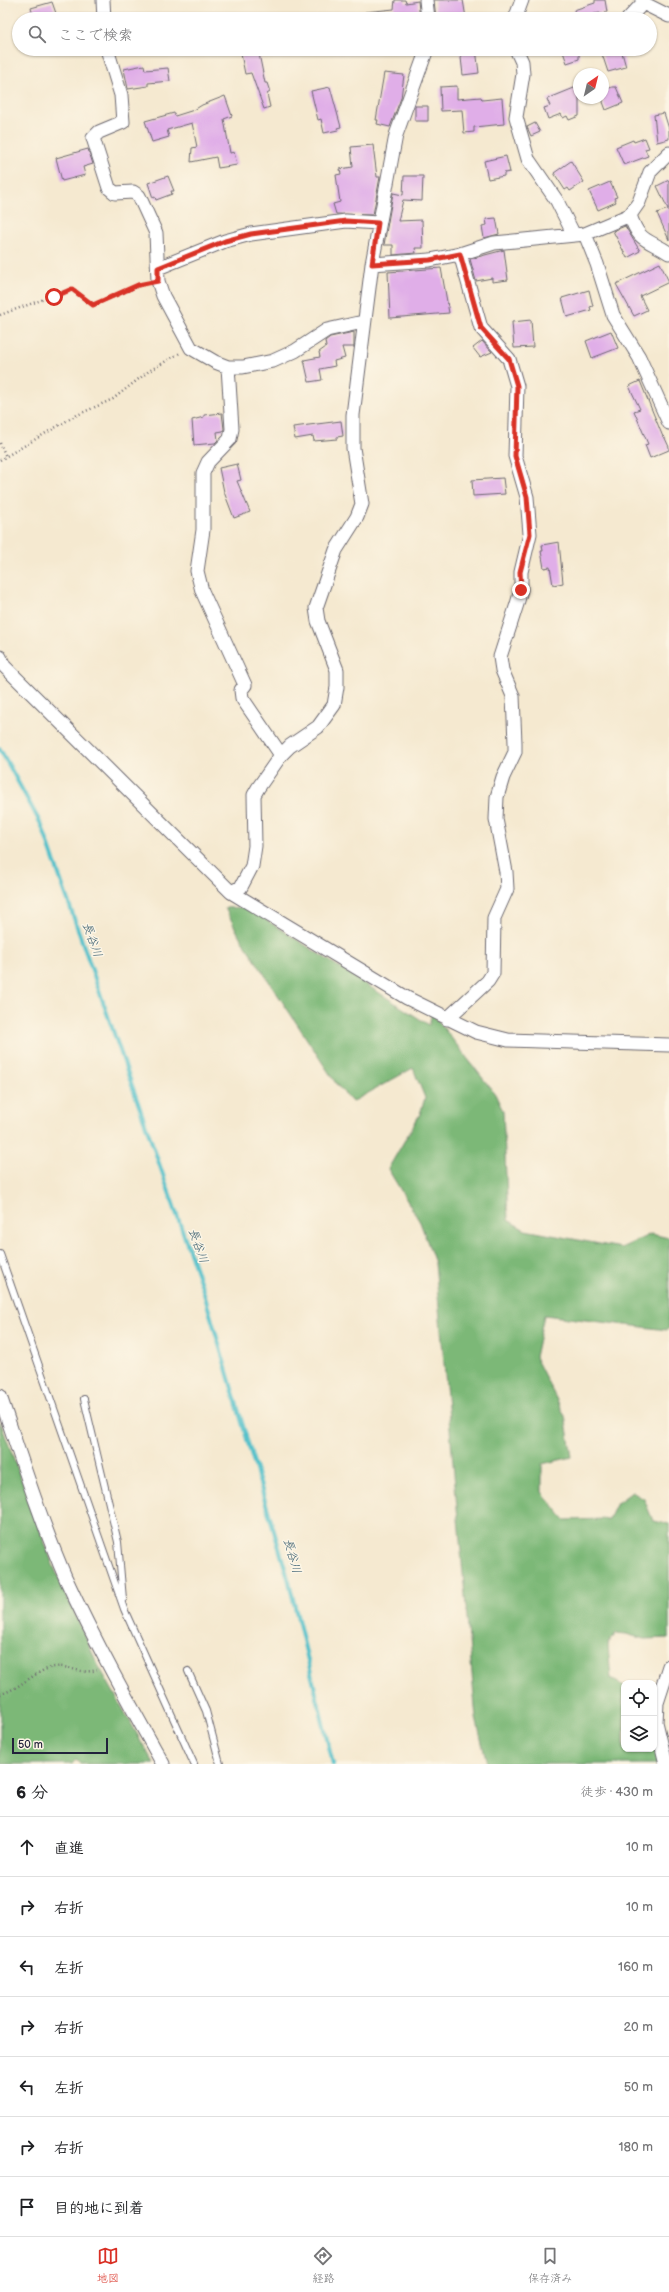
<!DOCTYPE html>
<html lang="ja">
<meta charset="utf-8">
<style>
body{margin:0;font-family:"Balsamiq Sans","Klee One",sans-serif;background:#f6f6f6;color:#202124}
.controls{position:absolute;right:12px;bottom:12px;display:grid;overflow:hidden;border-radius:8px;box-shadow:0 1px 3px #0004}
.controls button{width:36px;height:36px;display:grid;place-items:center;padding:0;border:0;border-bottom:1px solid #e0e0e0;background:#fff;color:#202124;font:20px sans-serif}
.compass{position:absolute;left:573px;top:68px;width:36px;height:36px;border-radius:50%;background:#fff;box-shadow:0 1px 3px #0004;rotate:35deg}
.scale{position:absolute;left:12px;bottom:10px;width:96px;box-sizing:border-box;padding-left:4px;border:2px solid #22223b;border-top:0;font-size:11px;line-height:14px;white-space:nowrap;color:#22223b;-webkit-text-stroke:3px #fcf5e5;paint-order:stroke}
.stop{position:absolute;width:12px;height:12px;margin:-9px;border:3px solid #d93025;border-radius:50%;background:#fff}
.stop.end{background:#d93025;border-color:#fff;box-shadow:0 1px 4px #0008}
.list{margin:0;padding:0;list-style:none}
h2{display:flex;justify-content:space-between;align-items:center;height:52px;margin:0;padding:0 16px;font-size:17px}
h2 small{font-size:13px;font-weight:400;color:#757577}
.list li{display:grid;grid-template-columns:26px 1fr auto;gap:12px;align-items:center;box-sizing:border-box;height:60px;padding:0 16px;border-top:1px solid #e0e0e0}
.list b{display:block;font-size:15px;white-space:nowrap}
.list em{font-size:13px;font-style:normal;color:#757577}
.icon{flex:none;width:22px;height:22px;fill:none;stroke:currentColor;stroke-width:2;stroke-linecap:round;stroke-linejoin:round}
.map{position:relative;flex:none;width:669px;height:1764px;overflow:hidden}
.search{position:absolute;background:#fff;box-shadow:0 1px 3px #0004;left:12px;right:12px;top:12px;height:44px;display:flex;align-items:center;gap:10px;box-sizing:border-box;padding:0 14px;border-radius:22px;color:#757577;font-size:15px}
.sheet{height:472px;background:#fff}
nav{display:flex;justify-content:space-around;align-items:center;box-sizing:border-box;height:56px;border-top:1px solid #e0e0e0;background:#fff;font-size:11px;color:#757577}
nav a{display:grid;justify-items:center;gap:2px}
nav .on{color:#d93025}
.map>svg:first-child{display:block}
.forest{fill:#7bb877;stroke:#4e6d59}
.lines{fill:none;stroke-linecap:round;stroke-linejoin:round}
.stream{stroke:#54c1cb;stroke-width:4}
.building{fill:#e0aee8}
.lane-casing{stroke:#6c686f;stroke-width:8}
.street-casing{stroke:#6c686f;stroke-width:15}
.path{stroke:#6c686f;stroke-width:2.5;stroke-dasharray:1 3;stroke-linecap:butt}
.lane{stroke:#fff;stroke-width:6}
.street{stroke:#fff;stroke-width:13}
.route{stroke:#d93025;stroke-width:5}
.labels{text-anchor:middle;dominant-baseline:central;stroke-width:3;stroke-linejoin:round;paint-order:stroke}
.water-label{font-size:12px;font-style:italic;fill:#345a6d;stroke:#fcf5e5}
</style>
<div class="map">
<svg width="669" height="1764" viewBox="0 0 669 1764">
<rect width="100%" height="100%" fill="#fcf5e5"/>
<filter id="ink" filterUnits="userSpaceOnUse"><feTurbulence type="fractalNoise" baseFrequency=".025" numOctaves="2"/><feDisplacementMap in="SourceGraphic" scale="8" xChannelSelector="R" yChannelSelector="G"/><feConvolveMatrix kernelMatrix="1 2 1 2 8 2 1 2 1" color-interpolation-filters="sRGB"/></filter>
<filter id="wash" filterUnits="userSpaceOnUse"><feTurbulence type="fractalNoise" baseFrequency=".012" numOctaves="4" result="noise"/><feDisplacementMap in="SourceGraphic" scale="16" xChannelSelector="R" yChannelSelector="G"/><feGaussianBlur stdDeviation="0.9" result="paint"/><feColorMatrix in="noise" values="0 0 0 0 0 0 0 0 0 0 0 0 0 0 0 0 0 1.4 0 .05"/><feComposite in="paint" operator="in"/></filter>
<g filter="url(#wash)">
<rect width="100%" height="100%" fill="#f5e9d0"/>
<path class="forest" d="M246 907 429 1025 432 1013 495 1094 503 1111 508 1220 525 1230 621 1248 651 1234 669 1238V1328L667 1330 544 1315 535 1357 565 1416 572 1457 542 1464V1492L565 1520 609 1519 617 1503 632 1492 644 1499 653 1521 669 1524V1638L644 1639 626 1634 616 1633 608 1645 611 1679 624 1686V1749H654V1747L661 1764H487L476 1718 435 1263 420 1222 388 1169 420 1114 425 1098 413 1068 352 1102 337 1085 240 937 225 908Z
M0 1421 53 1565 97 1663 154 1764H80L76 1760 72 1764H0Z"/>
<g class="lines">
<path class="stream" d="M0 749 42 826 203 1290 289 1582 333 1764"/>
</g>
<g id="blocks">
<path class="building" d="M395 0H405L406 3 418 1 420 19H366L365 12 394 9Z
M434 0H463L466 18 436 19Z
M595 0H605L607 12 594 14 595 19H576L574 10 595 3Z
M52 2 58 19H34L31 8Z
M243 49H258L265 83H267L270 92 267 94 270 107 264 109 251 73 245 74 241 54 243 53Z
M460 49H476L479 73 463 75Z
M562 49H579V59L567 63Z
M607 49H621L626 67 608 72 601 51Z
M144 65 145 70 168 68 170 81 148 83V86L128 89 124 69Z
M384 73 404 75 401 98 390 127 377 124 378 120H376Z
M457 86V99L481 97 482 100 502 98 504 124 474 127V132L464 133 462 110 441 111 440 87Z
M579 86V116L569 120 567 116 563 118 561 114 548 119 544 108 550 106 547 99Z
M330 87 341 127 337 128 338 130 324 133 321 119 318 120 311 91Z
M612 87H616L623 103 606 110 603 102V91Z
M225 96 232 116 224 119 230 153 234 152 237 165 218 168 216 157 191 162 192 148 197 147 192 123 167 130 169 137 152 142 145 121 174 113 175 116 194 110 202 105Z
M415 106H428V121H415Z
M664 113 669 129V139L657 142 654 115Z
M535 123 540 132 531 136 527 127Z
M645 138 649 148 645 149 648 156 624 165 616 147 633 140 634 142Z
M373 145 377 177H380L373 215 336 214 333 204 340 202 336 175 341 174 340 169 353 167 351 147Z
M88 149 93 164 83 167 85 175 62 181 56 158Z
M506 156 510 172 504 173V176L488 179 484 161Z
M571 161 584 182 570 191 568 188 565 190 554 173Z
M168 176 174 191H171L172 194 156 200 155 197 153 198 148 183Z
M404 176H423L422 201 403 200 398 221 422 220 423 248H415L416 253 393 255V245H384L393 193 403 195Z
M669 180V240L657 213 668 209 657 186Z
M610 182 617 197 614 198 616 202 598 210 589 191Z
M496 218 499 234 484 238 482 226 487 225 486 219Z
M625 226 640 251 627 258 613 231Z
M504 250 508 280 492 282V278L476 281 470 259Z
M660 263 669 282 640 296 647 310 634 316 616 284Z
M441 268 449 313 390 318 388 272Z
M589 290 593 306 590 307 591 310 567 317 562 298Z
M531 320 533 347 514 348 512 322Z
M611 331 618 348 592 358 586 341Z
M354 332V347H342L345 358 334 361 335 366 320 369 322 380 309 382 304 360 320 357 319 352 326 347 325 341 330 337Z
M482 341 492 352 480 357 473 348Z
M640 381 663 437 664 436 669 447V450L650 458 645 445 648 444 634 411 640 409 629 386Z
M222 413 224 429 223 431 217 432 218 440 215 443 194 445 192 420 204 417V415Z
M341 421 343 436 337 437V439L314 441 313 436 295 439 293 427Z
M237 464 241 480 237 481 250 512 234 518 224 492 219 468Z
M503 478 505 494 473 496 472 480Z
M559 542 563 583 553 585 550 567 544 568 541 551H543L542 545Z"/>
</g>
</g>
<g filter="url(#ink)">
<use href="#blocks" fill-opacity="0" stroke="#6c686f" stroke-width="1"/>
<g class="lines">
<g class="lane-casing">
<path id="lane" d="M0 1254 124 1609 194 1764
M84 1399 118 1542 123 1599
M188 1671 206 1711 220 1764"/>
</g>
<g class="street-casing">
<path id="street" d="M103 0 104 19
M426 0 428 19
M642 0 643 3 669 16
M515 19 522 0
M628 19 643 3
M107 49 121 95 123 122 99 132 93 138 109 188 115 193 133 192 139 196 156 233 158 281 163 296 191 348 215 362 228 367H243L273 361 295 351 327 330 363 322
M516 49 522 62 523 74 516 117 528 159 557 201 574 235
M669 153 650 172 639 202 630 215 585 234 597 264 613 315 639 357 669 423
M630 215C639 243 648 239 669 253
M372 264 430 260 460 254 494 243 585 234
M158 268 225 241 251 234 346 221 378 223
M228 367 232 429 230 439 208 462 203 473V530L197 571 202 591 245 685 241 690 242 698 281 755
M0 657 4 666 231 892 241 887 252 866 255 846 254 795 258 788 281 755 290 746 318 727 334 705 337 687V670L318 621 316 608 336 550 357 517 362 504 353 448V415L372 264 396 135 427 49
M231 892 407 998 476 1032 508 1040 669 1045
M447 1019 488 981 493 973 494 918 507 889 506 872 496 819 497 797 503 777 515 752V743L513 696 502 670 500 657 517 604 521 590V572L530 534 527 497 515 456 517 386 509 359 481 328 460 254
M0 1396C21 1458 40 1519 66 1579 95 1642 129 1703 163 1764
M666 1764 656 1722 657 1703 669 1666"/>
</g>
<path class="path" d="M0 315 72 289 93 305 146 283
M0 443 6 457
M0 460 75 416 113 399 149 371 180 353
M0 1694C21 1689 36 1669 55 1667 70 1665 79 1675 97 1670"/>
<use href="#lane" class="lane"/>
<use href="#street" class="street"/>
</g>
</g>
<g class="lines" filter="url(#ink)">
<path class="route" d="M54 297 72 289 93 305 138 285 158 281V268L225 241 251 234 346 221 378 223 372 264 430 260 460 254 481 328 509 359 517 386 515 456 527 497 530 534 520 572 521 590"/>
</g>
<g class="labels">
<g class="water-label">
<text transform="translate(92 940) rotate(71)">長谷川</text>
<text transform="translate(198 1246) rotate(71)">長谷川</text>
<text transform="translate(292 1556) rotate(74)">長谷川</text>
</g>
</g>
</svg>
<div class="controls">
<button><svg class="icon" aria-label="locate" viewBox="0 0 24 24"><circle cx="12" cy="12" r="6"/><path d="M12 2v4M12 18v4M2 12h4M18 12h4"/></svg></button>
<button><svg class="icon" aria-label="layers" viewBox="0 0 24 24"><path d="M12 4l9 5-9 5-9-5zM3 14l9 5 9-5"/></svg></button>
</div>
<svg class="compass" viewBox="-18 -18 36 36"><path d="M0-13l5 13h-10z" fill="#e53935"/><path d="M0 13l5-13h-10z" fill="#757577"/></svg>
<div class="scale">50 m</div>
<div class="stop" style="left:54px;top:297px"></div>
<div class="stop end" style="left:521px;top:590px"></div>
<div class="search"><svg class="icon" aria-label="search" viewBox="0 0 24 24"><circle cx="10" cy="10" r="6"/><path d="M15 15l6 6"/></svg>ここで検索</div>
</div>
<section class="sheet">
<h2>6 分<small>徒歩 · 430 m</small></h2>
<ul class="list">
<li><svg class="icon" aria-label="ahead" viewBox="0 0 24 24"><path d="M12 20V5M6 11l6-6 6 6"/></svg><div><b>直進</b></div><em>10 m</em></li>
<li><svg class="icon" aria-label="right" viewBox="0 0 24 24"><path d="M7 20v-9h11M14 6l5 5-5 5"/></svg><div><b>右折</b></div><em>10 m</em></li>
<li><svg class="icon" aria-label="left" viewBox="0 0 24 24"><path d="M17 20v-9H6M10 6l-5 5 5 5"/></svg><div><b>左折</b></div><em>160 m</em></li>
<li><svg class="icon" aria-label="right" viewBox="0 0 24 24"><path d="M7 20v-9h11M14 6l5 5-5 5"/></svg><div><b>右折</b></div><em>20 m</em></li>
<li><svg class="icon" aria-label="left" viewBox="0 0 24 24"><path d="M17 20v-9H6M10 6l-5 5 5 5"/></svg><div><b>左折</b></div><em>50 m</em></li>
<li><svg class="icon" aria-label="right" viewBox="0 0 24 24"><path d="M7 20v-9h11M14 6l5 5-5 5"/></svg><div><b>右折</b></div><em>180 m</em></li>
<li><svg class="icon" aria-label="arrive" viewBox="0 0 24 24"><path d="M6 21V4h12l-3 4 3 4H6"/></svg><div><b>目的地に到着</b></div></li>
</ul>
</section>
<nav>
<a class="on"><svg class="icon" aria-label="map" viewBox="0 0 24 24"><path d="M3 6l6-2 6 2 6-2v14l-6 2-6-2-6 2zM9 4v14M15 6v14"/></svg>地図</a>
<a><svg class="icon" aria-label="directions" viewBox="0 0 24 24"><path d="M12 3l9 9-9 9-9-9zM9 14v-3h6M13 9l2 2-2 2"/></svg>経路</a>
<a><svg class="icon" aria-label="saved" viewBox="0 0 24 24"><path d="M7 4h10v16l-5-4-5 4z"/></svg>保存済み</a>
</nav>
